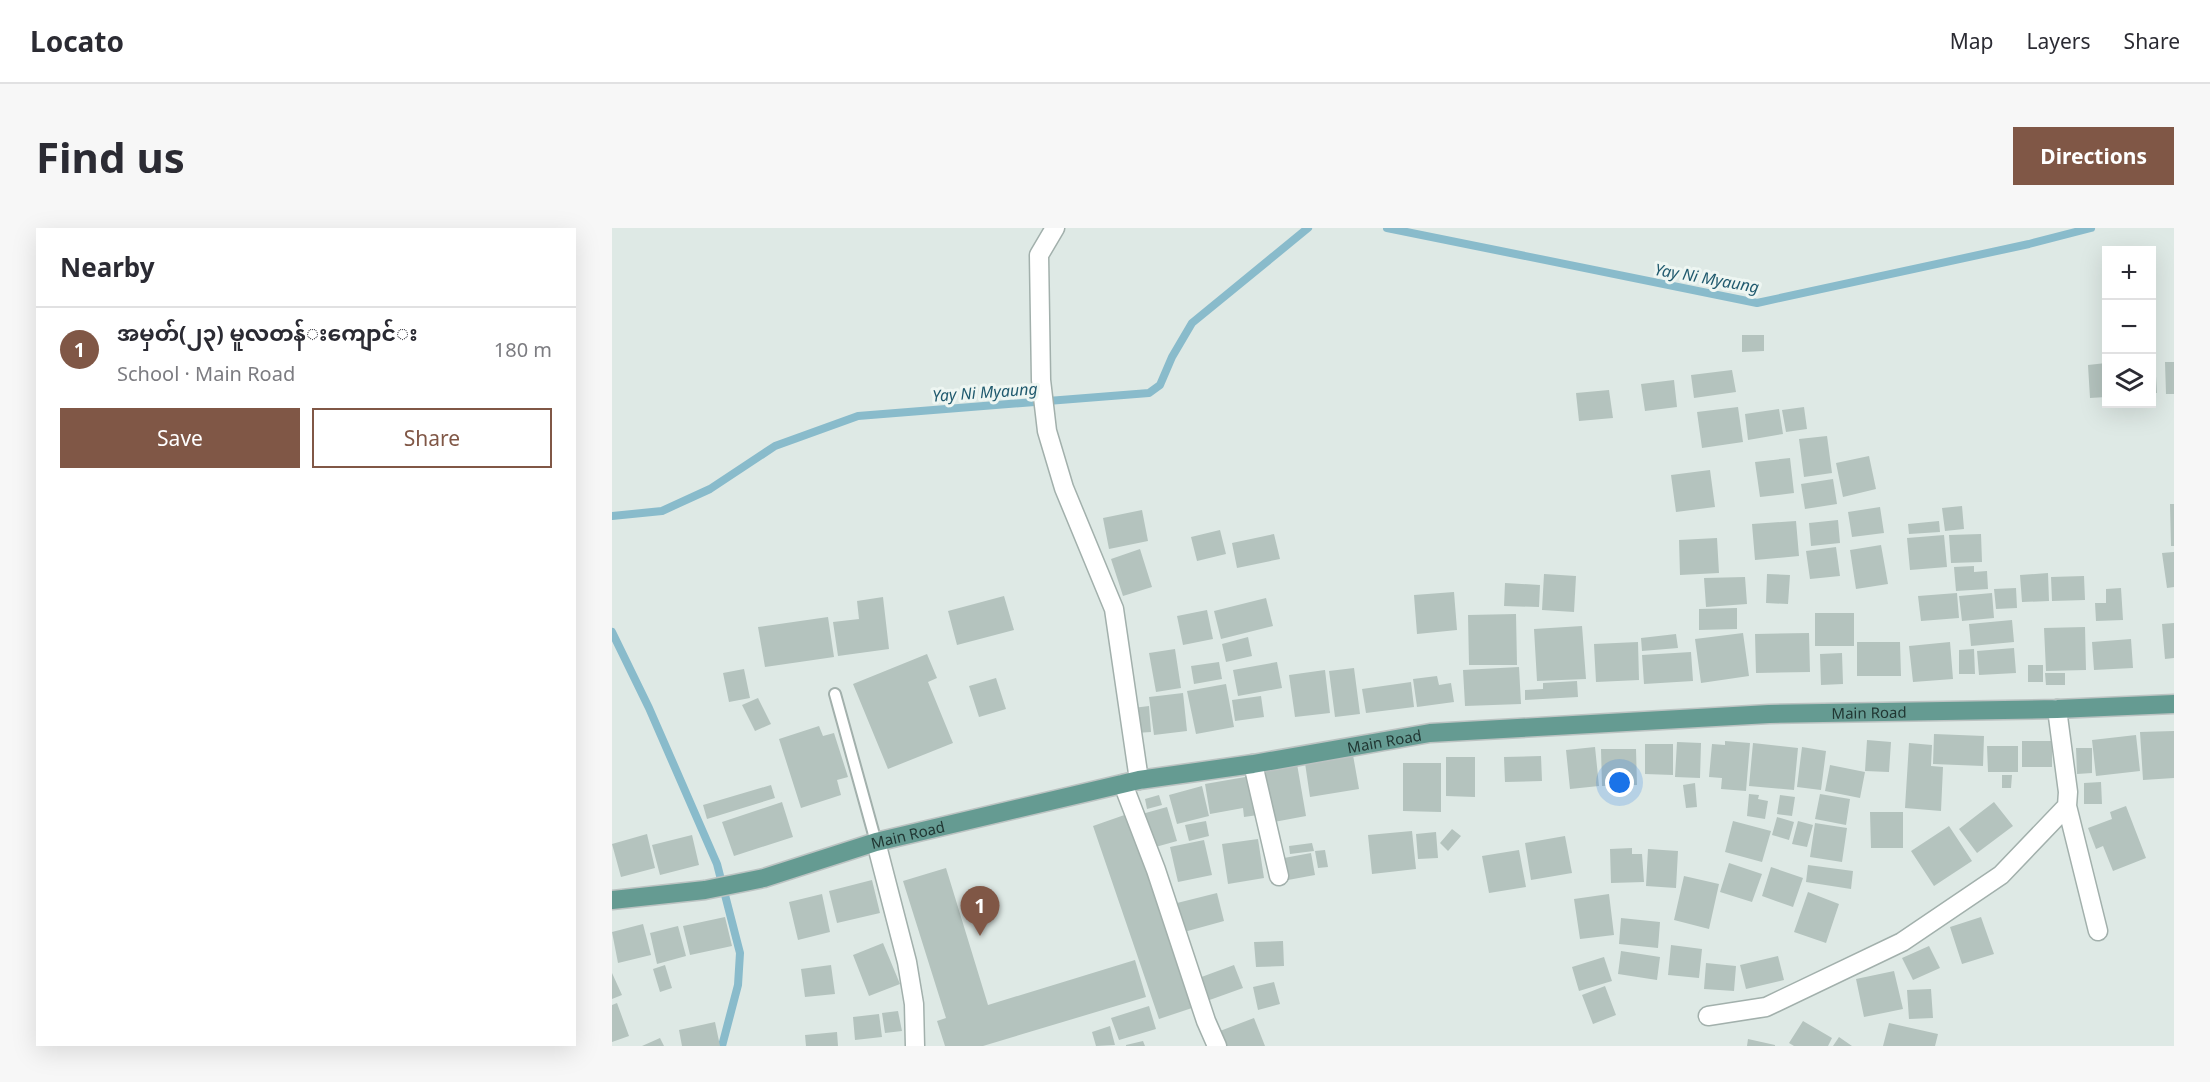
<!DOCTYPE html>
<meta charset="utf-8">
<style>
body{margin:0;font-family:"Noto Sans","Noto Sans Myanmar",sans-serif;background:#f7f7f7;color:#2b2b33}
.controls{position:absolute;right:18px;top:18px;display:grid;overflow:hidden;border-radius:0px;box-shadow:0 6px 24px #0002}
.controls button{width:54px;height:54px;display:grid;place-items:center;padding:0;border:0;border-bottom:2px solid #e1e1e2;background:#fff;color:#2b2b33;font:30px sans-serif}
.you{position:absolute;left:1008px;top:555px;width:21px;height:21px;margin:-15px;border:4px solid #fff;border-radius:50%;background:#1a73e8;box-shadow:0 0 0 9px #1a73e833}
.badge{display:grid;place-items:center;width:39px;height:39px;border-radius:50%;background:#805746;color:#fff;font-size:20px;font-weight:700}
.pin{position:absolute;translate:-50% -50px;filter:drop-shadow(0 2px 3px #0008)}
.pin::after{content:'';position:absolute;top:32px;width:21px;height:18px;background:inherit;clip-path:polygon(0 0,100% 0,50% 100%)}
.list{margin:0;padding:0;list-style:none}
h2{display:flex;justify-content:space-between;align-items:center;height:78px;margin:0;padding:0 24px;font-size:26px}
h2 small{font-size:20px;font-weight:400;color:#7c7c81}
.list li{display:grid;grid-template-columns:39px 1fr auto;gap:18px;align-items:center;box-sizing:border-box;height:84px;padding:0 24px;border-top:2px solid #e1e1e2}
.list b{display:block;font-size:22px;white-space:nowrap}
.list p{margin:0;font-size:20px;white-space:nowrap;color:#7c7c81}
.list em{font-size:20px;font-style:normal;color:#7c7c81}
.actions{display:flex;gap:12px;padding:18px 24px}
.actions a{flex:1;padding:14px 0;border:2px solid #805746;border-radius:0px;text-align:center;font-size:21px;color:#805746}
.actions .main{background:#805746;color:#fff}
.icon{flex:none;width:33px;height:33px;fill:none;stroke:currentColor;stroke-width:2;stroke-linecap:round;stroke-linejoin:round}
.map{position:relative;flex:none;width:1562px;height:818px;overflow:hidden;border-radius:0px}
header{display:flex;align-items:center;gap:36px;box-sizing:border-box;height:84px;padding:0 30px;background:#fff;border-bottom:2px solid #e1e1e2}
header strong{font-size:28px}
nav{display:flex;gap:33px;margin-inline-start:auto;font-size:21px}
.intro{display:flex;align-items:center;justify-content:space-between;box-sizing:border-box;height:144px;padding:0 36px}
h1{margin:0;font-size:42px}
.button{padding:15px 27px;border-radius:0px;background:#805746;color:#fff;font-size:21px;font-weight:700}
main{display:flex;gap:36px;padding:0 36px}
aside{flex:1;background:#fff;border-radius:0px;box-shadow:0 6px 24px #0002}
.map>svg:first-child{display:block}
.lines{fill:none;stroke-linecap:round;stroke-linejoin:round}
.stream{stroke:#89bbcb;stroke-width:8}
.building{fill:#b4c3be}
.service-casing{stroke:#a2b0ac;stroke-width:14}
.minor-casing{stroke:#a2b0ac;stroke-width:21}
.primary-casing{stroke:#bcc3c2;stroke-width:21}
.service{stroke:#fff;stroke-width:10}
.minor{stroke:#fff;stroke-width:18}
.primary{stroke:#659b92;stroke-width:18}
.labels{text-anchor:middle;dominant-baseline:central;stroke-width:6;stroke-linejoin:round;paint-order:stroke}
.street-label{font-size:15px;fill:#213733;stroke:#eef6f2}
.water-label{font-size:16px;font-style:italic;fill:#205a6e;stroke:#eef6f2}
</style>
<header>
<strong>Locato</strong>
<nav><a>Map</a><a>Layers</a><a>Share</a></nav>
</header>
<div class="intro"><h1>Find us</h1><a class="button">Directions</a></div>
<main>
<aside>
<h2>Nearby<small></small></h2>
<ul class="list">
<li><span class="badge">1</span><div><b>အမှတ်(၂၃) မူလတန်‌း‌ကျောင်‌း</b><p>School · Main Road</p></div><em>180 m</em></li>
</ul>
<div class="actions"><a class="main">Save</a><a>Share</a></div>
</aside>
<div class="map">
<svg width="1562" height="818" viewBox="0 0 1562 818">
<rect width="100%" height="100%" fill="#dee9e5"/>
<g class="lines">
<path class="stream" d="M775 0 1145 75 1417 16 1479 0
M0 288 50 283 98 261 163 218 246 188 537 165 548 157 560 129 580 95 696 0
M0 404 37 480 105 636 128 725 126 757 110 818"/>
</g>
<path class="building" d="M1130 107H1152V123L1130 124Z
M1543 131 1545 165H1540V132Z
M1553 134H1562V166H1554Z
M1494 135V169L1478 170 1476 137Z
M1120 142 1124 164 1082 170 1079 147Z
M1062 152 1065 179 1033 183 1029 156Z
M997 162 1001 190 967 193 964 165Z
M1126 179 1131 214 1090 220 1085 184Z
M1192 179 1195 201 1174 204 1170 182Z
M1167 181 1171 206 1136 212 1133 186Z
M1215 208 1220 245 1192 249 1187 211Z
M1257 228 1264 261 1231 269 1224 235Z
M1178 230 1182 265 1148 269 1143 234Z
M1098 242 1103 279 1064 284 1059 247Z
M1221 251 1225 276 1193 281 1189 256Z
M1558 276H1562V318H1559Z
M1350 278 1352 301 1333 303 1330 280Z
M1268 279 1272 305 1240 309 1236 284Z
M530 282 536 313 497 321 491 290Z
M1226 292 1228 315 1199 318 1197 295Z
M1184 293 1187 328 1143 332 1140 296Z
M1327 293 1328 304 1297 306 1296 296Z
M608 302 614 326 585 333 579 309Z
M662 306 668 331 625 340 620 315Z
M1369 306 1370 334 1339 335 1337 307Z
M1332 307 1335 339 1298 342 1295 310Z
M1105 310 1107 345 1068 347 1067 312Z
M1269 317 1276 356 1244 361 1238 322Z
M1224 319 1228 348 1198 351 1194 323Z
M528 321 540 359 511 368 499 331Z
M1562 324V359L1555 360 1550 325Z
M1362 338V344L1375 343 1376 361 1344 363 1342 339Z
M1436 345 1437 373 1410 374 1408 347Z
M932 346 964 348 962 384 930 382Z
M1155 346 1178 347 1176 376 1154 375Z
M1472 348 1473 372 1440 373 1439 349Z
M1133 349 1135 376 1094 379 1092 350Z
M893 355 928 357 927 379 892 378Z
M1404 360 1405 380 1384 381 1382 361Z
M1509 360 1511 392 1484 393 1483 375H1494V361Z
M842 364 845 402 805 406 802 367Z
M1345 365 1347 390 1309 393 1306 368Z
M1380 365 1382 390 1350 393 1347 368Z
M392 368 402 402 345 417 336 383Z
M271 369 277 421 226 428 221 394 247 391 245 373Z
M654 370 661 398 609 411 602 383Z
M1125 380V401L1087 402V381Z
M595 382 601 411 571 417 565 388Z
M1203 385H1242V418H1203Z
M904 386 905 437H857L856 387Z
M216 389 222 429 153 439 146 399Z
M1400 392 1402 414 1359 418 1357 396Z
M1562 395V430L1553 431 1550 396Z
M970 398 974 451 925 453 922 401Z
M1473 399 1474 442 1434 443 1432 400Z
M1131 405 1137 448 1089 455 1083 411Z
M1197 405 1198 444 1144 445 1143 406Z
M1064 406 1066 420 1030 423 1029 410Z
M636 409 640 428 614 434 610 416Z
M1519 411 1521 440 1482 442 1480 414Z
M1026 414 1027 452 984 454 982 416Z
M1245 414H1288L1289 448H1245Z
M1338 414 1341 451 1301 454 1297 418Z
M1402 420 1404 445 1367 447 1365 423Z
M563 421 569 460 544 464 537 425Z
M1362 421 1363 446H1347V422Z
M1079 424 1081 453 1032 456 1030 427Z
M1230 425 1231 456 1209 457 1208 426Z
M315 426 325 450 316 454 341 515 276 541 241 456Z
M607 434 610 451 582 456 579 438Z
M665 434 670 460 626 468 621 442Z
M1416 437H1431V454H1416Z
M907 439 909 476 853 478 851 442Z
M742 440 748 486 723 489 717 443Z
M132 441 138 470 117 474 111 445Z
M713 442 718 485 683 489 677 447Z
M1433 445H1453V457H1434Z
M825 448 827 457 839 455 842 474 805 479 801 451Z
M384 450 394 481 367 489 357 458Z
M965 453 966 469 913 472V462L931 461V455Z
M799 454 802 479 754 485 750 461Z
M614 456 622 499 584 506 575 463Z
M571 465 575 503 542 507 537 469Z
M649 468 652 489 623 493 620 472Z
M146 470 159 496 143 503 130 477Z
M537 478 539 504 524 505 521 480Z
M207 498 211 508 222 505 236 549 225 552 229 567 189 580 167 511Z
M1562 503V550L1531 552 1528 504Z
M1322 506 1372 508 1371 538 1321 536Z
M1524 507 1528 543 1484 548 1480 512Z
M1255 512 1279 514 1277 544 1253 543Z
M1113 513 1138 515 1134 563 1109 561 1110 550 1097 549 1100 516 1113 517Z
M1410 513H1440V539H1410Z
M1065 514 1089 515 1088 550 1063 549Z
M1141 515 1186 520 1182 562 1137 558Z
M1297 515 1320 517 1319 538 1331 539 1329 583 1293 580Z
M1033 516H1061V547L1033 546Z
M1375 518H1406V544H1376Z
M983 519 987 558 958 561 954 522Z
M1190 519 1214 523 1209 562 1185 559Z
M1464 520H1480V545L1465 546Z
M989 521H1024L1025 557 990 558Z
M741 527 747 561 698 569 693 535Z
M929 528 930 553 893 554 892 529Z
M834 529H863V569L834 568Z
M791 535H829V584L791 583Z
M685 536 694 588 656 595 647 542Z
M1218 537 1253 544 1248 570 1213 563Z
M1390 547H1400L1399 560H1390Z
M639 548 646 587 632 589 631 580 598 586 593 556Z
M1489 554 1490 576H1472V555Z
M1083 555 1085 579 1074 580 1071 557Z
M159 557 163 570 95 591 91 577Z
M590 558 597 588 565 596 557 567Z
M1137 566 1147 567 1146 571 1156 573 1153 591 1135 588Z
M1208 566 1238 571 1234 597 1203 591Z
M547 567 550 577 535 581 533 571Z
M1168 567 1183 569 1180 588 1165 586Z
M170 574 181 609 122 628 110 594Z
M1382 574 1401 598 1365 625 1347 601Z
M1514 578 1534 630 1501 643 1491 618 1484 621 1476 600 1500 591 1498 584Z
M555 579 565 613 540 620 530 586Z
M521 584 586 778 547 791 481 598Z
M1258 584H1291V620H1259Z
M1165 589 1182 594 1177 612 1160 607Z
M594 593 597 608 577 613 573 597Z
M1121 593 1159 603 1150 634 1113 624Z
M1186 593 1201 597 1195 619 1180 616Z
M1203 595 1235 600 1230 634 1198 629Z
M1337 598 1360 633 1322 658 1299 623Z
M840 601 849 608 836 623 828 615Z
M800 603 804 641 760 646 756 607Z
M824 604 826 630 806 631 804 606Z
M35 606 43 640 9 649 0 616Z
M80 607 87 637 48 647 40 617Z
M953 608 960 645 919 652 913 615Z
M646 611 652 650 616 656 610 616Z
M592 612 600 647 566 654 558 619Z
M700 615 702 623 678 626 677 618Z
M1020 620V626H1030L1032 654 999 655 998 621Z
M1036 621 1066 623 1064 660 1034 658Z
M713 622 716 639 706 640 703 623Z
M907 622 914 659 877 665 870 628Z
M699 625 703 647 676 652 672 630Z
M1117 635 1150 646 1140 674 1108 664Z
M1196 637 1241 643 1239 661 1194 654Z
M1159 639 1191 650 1181 679 1150 668Z
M334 640 376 777 523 732 534 769 371 818H333L325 793 334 790 291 653Z
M1072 648 1107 656 1097 701 1062 692Z
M260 652 268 685 225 695 217 663Z
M1196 664 1227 676 1214 715 1182 704Z
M605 665 612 693 572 704 565 675Z
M210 666 218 704 186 712 177 674Z
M997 666 1002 707 968 711 962 671Z
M113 689 120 718 78 727 71 698Z
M1369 689 1382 726 1350 736 1338 699Z
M1009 690 1048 694 1046 720 1007 716Z
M31 696 39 727 6 735 0 704Z
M66 698 74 728 45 736 38 705Z
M671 713 672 738 644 739 642 714Z
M271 715 288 756 257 768 241 727Z
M1059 717 1090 721 1087 750 1056 747Z
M1317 718 1328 740 1301 752 1290 730Z
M1009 723 1048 729 1045 752 1006 746Z
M1166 728 1172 752 1134 761 1128 737Z
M992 729 1000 753 967 763 960 739Z
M1094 735 1124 738 1122 763 1092 761Z
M53 737 60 760 48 764 41 741Z
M219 737 223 766 193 769 189 741Z
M622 737 631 760 592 774 584 751Z
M1282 743 1291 781 1252 789 1244 751Z
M0 745 10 767 0 771Z
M662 754 668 776 646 782 641 759Z
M993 758 1004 787 981 796 970 767Z
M1319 761 1321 790 1297 791 1295 762Z
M5 775 17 808 0 814V777Z
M537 778 544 801 507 812 499 790Z
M286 783 290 803 273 805 270 785Z
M267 786 270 809 243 812 241 789Z
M642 790 653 818H613L608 803Z
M1191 793 1220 810 1216 818H1182L1177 815Z
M103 794 108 818H70L67 802Z
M1277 795 1326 806 1323 818H1271Z
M498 798 503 817 484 818 480 804Z
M225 804 226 818H194L193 807Z
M1227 809 1240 818H1221Z
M48 810 52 818H30Z
M1136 811 1163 817V818H1135Z
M531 813 533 818H514V817Z"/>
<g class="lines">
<g class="service-casing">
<path id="service" d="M223 466 264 614"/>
</g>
<g class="minor-casing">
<path id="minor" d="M443 0 427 27 429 152 435 203 452 260 502 381 527 552
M641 536 667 648
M511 556 544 642 594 793 605 818
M1455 578 1486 703
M264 614 295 734 302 776 303 818
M1096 788 1154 779 1290 714 1389 647 1455 578 1456 564 1445 481"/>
</g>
<g class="primary-casing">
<g id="primary">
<path id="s1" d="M0 672 93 662 152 650 264 614 527 552 641 536 818 505 1157 486 1445 481 1562 476"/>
</g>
</g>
<use href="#service" class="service"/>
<use href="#minor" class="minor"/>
<use href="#primary" class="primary"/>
</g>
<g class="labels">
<g class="street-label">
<text stroke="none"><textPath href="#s1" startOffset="1276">Main Road</textPath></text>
<text stroke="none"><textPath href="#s1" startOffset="790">Main Road</textPath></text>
<text stroke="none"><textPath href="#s1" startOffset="304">Main Road</textPath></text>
</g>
<g class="water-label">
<text transform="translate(1095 50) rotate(10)">Yay Ni Myaung</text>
<text transform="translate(373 164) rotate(-4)">Yay Ni Myaung</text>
</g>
</g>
</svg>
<div class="controls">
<button>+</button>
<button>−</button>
<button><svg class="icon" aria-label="layers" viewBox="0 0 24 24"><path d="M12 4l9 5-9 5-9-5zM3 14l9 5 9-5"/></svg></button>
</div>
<div class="you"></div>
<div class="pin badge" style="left:368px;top:708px">1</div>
</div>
</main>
